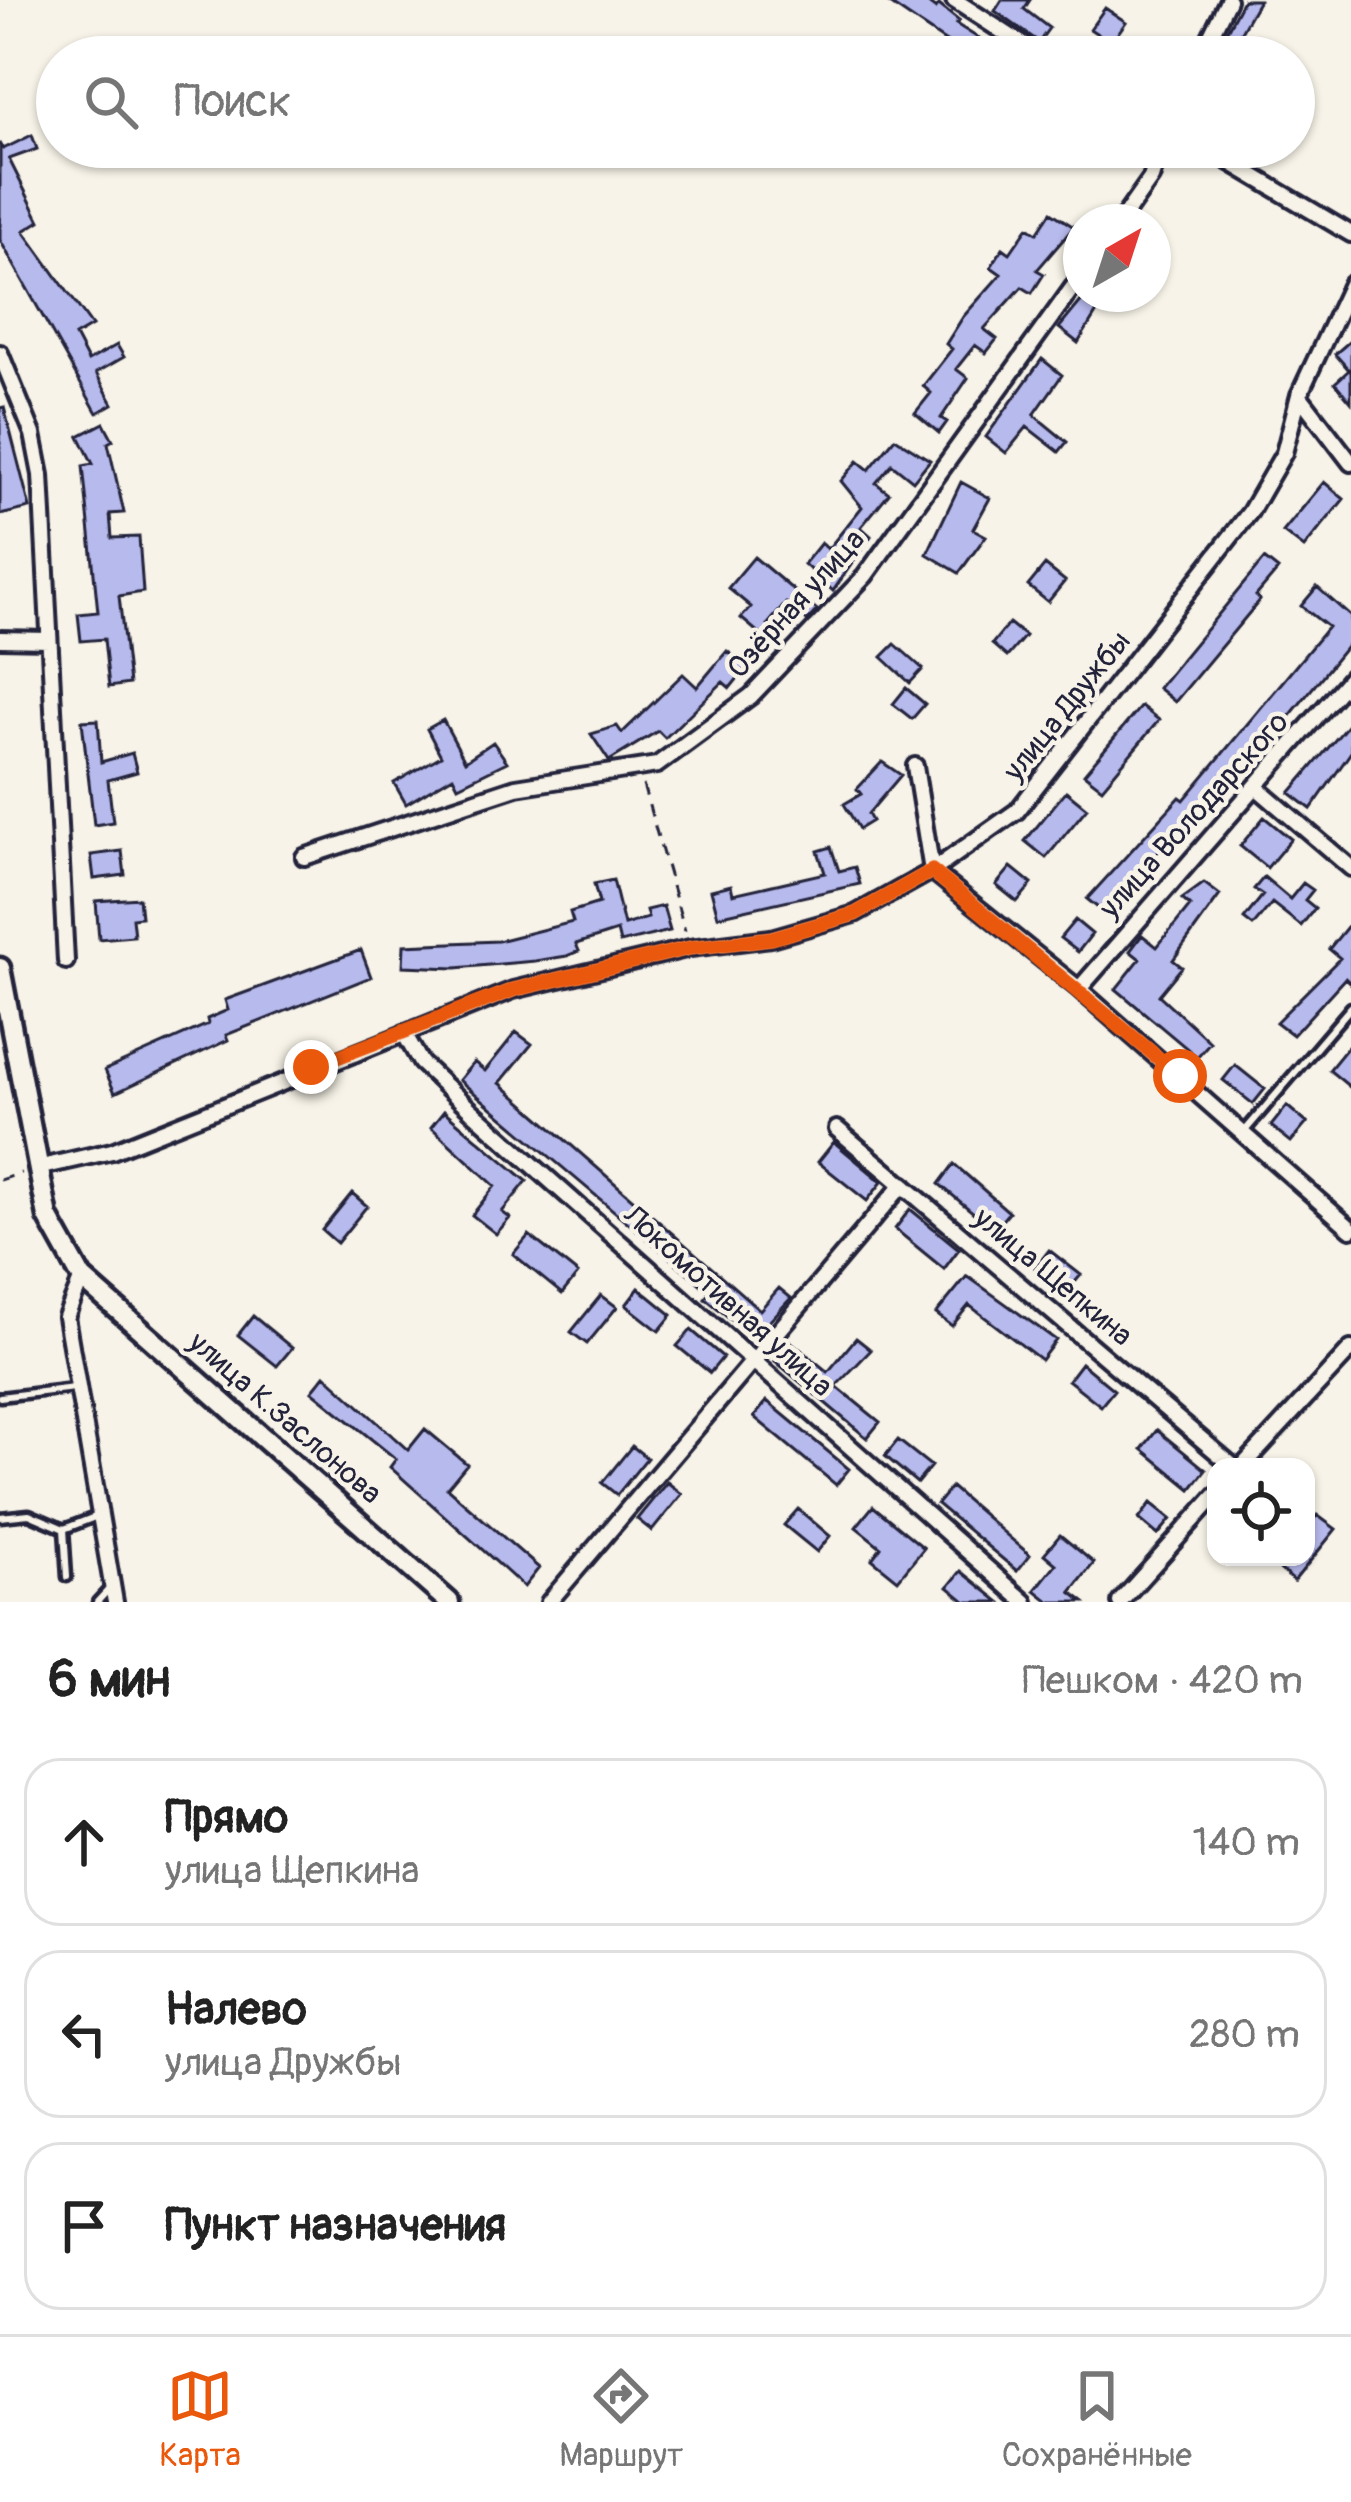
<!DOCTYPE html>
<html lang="ru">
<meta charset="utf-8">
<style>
body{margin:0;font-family:Pangolin,sans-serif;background:#f6f6f6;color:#222}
.controls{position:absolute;right:36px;bottom:36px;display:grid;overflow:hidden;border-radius:24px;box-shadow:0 3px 9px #0004}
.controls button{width:108px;height:108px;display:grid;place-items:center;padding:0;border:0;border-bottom:3px solid #e0e0e0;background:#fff;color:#222;font:60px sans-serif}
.compass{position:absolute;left:1063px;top:204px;width:108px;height:108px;border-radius:50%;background:#fff;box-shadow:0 3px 9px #0004;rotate:39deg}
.stop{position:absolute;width:36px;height:36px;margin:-27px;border:9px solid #ea580c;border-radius:50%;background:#fff}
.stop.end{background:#ea580c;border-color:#fff;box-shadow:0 3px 12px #0008}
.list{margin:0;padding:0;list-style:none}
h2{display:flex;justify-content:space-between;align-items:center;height:156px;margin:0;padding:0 48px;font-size:51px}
h2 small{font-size:39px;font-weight:400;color:#767676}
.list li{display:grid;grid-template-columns:78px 1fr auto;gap:36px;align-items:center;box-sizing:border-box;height:168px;margin:0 24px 24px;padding:0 24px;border:3px solid #e0e0e0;border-radius:36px}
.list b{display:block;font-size:45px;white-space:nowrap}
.list p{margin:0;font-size:39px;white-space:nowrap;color:#767676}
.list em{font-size:39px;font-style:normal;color:#767676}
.icon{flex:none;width:66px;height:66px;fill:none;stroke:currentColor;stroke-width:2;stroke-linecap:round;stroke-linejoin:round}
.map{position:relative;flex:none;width:1351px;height:1602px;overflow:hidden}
.search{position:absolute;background:#fff;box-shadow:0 3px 9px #0004;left:36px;right:36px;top:36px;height:132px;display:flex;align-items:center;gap:30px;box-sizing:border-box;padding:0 42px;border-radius:66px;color:#767676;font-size:45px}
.sheet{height:732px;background:#fff}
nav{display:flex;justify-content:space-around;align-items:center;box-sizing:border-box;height:168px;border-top:3px solid #e0e0e0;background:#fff;font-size:33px;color:#767676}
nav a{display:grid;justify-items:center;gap:6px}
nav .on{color:#ea580c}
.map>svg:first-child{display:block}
.building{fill:#b7baec;stroke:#22223b;stroke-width:3}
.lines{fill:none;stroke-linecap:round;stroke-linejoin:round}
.lane-casing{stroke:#22223b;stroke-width:15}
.street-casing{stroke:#22223b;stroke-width:22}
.secondary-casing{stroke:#22223b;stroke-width:27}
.path{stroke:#22223b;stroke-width:3;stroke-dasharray:12 9;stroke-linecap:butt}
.lane{stroke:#f7f3e8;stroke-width:6}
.street{stroke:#f7f3e8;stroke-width:14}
.secondary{stroke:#f7f3e8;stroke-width:18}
.route{stroke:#ea580c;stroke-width:15}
.labels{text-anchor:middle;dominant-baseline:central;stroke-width:9;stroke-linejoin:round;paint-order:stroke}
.street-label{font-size:30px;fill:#22223b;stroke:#f7f3e8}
</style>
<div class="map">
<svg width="1351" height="1602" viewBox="0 0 1351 1602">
<rect width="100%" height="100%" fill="#f7f3e8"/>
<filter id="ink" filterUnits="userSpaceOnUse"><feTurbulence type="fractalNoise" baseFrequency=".00833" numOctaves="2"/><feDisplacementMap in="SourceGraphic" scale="24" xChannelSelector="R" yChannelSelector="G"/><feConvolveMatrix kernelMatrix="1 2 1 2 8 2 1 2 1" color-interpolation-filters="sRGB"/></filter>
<g filter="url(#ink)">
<path class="building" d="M884 0H924L936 9 939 5 959 21 956 24 1008 57H940L949 44Z
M1002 0H1030L1024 9 1049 28 1039 42 995 11Z
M1243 0H1259L1230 51 1219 45Z
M1105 8 1126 22 1111 43 1090 29Z
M32 135 37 149 9 159 40 221 24 231 92 326 75 336 88 361 117 345 124 357 96 373 113 404 97 413 0 240V143L3 149Z
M1051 212 1074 227 1037 270 1044 274 1032 293 1022 287 984 329 997 339 986 353 975 345 956 369 968 378 941 418 947 422 939 433 915 413 931 393 923 386 952 349 946 344 963 317 1001 274 991 267 1003 248 1010 253 1028 227 1037 233Z
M1087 294H1108L1078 343 1059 328Z
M1351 340V402L1335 383 1349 370 1335 354Z
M1042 359 1062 375 1034 415 1067 442 1059 452 1027 427 1006 453 986 437Z
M4 407 30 508 0 515V408Z
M104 423 113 440 108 443 124 513 110 514 112 538 139 537 143 592 119 596 129 684 109 687 104 639 81 641 78 614 98 612 83 466 93 464 79 436Z
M895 438 930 460 913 481 892 464 876 483 889 493 861 527 871 536 833 591 804 564 821 543 828 549 862 507 841 481 858 461 869 470Z
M961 482 990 498 973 529 986 536 959 573 927 554Z
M1324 482 1344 499 1304 548 1283 532Z
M754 557 817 610 807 621 786 603 768 624 783 636 774 646 741 618 751 607 728 588Z
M1264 559 1278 570 1256 596 1260 600 1175 702 1158 688Z
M1045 565 1065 581 1048 602 1028 586Z
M1317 587 1351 617V641L1284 723 1152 858 1108 916 1087 899 1180 797 1184 800 1328 627 1301 606Z
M1009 623 1025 636 1007 657 992 644Z
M895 644 923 669 910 683 882 657Z
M727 651 747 667 730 688 723 682 665 738 658 731 609 761 591 734 617 726 622 733 683 674 697 687Z
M906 688 925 704 912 719 893 704Z
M1141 706 1159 720 1102 788 1084 774Z
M98 720 101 762 132 753 137 772 108 780 113 822 94 825 82 721Z
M443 720 465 761 493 742 507 762 458 786 453 776 406 804 394 783 441 756 427 729Z
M1351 721V752L1311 809 1290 793Z
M882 762 901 775 868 814 872 821 859 829 844 804 861 794 857 789Z
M1066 791 1087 808 1046 858 1025 841Z
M1264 817 1291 839 1267 868 1240 846Z
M831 847 839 871 855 867 860 884 718 916 711 890 731 885 733 894 825 873 818 851Z
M122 851 125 875 94 879 91 855Z
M1011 867 1032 884 1017 902 996 885Z
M1264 877 1290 899 1303 883 1313 890 1305 900 1315 908 1301 926 1272 903 1253 926 1244 919 1263 895 1254 889Z
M613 880 624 925 648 918 646 910 663 906 670 931 620 943 617 931 576 944 579 951 567 956 535 961 456 968 403 966 404 945 498 941 573 922 570 912 599 903 594 884Z
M1204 883 1220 895 1173 960 1182 967 1159 995 1210 1042 1197 1057 1116 989 1140 959 1130 951 1142 935 1157 947 1190 906 1182 899Z
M139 898 141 917 132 918 134 936 99 939 96 901Z
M1075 920 1092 934 1078 952 1060 938Z
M1351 922V984L1345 978 1293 1035 1276 1022 1340 958 1329 949Z
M361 950 371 977 226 1035 228 1040 115 1093 105 1070 208 1024 207 1019 228 1010 225 1000Z
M516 1032 532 1044 500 1083 760 1310 779 1288 791 1298 754 1338 705 1298 710 1292 459 1080 474 1062 485 1071Z
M1351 1043V1088L1329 1070Z
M1235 1065 1265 1089 1253 1104 1223 1080Z
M1287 1106 1307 1123 1291 1142 1271 1126Z
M444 1111 527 1181 502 1212 510 1218 496 1234 472 1215 495 1186 431 1127Z
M834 1142 882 1182 867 1201 818 1162Z
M954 1164 1009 1212 994 1230 939 1184Z
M352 1193 367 1206 337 1243 322 1230Z
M910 1209 959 1249 944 1269 895 1229Z
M529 1235 578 1274 562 1294 513 1254Z
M1049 1250 1081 1275 1065 1294 1035 1268Z
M967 1276 1056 1340 1041 1360 969 1305 952 1326 936 1314Z
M639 1288 672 1315 659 1331 626 1305Z
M601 1295 617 1307 587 1344 571 1332Z
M253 1316 292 1348 277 1366 238 1335Z
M691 1330 723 1357 710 1373 677 1346Z
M856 1338 871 1350 836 1386 880 1422 867 1438 775 1361 790 1341 828 1372Z
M1081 1363 1114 1390 1101 1406 1068 1380Z
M325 1375 408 1450 425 1429 467 1464 447 1488 539 1568 524 1587 390 1467 396 1459 312 1391Z
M767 1401 849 1469 836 1485 754 1417Z
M1157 1430 1206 1470 1191 1489 1142 1449Z
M898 1440 931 1466 917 1483 885 1456Z
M632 1446 647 1458 617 1495 602 1483Z
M667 1482 682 1494 652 1531 637 1519Z
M951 1487 1030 1555 1017 1571 937 1504Z
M1151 1503 1171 1519 1158 1535 1139 1519Z
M873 1506 924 1548 898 1580 872 1559 881 1547 856 1527Z
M798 1509 830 1536 817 1552 784 1525Z
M1317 1515 1336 1529 1294 1581 1276 1566 1283 1557H1306V1529Z
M1060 1535 1094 1563 1071 1592 1084 1602H1050L1035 1590 1056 1564 1044 1554Z
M961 1571 1000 1602H966L948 1587Z"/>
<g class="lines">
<g class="lane-casing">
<path id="lane" d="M1244 1132 1351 1007
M0 1397 74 1388
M0 1517 29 1514 64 1529
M67 1577 64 1529 100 1515
M97 1602 110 1588"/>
</g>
<g class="street-casing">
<path id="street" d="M954 0 1042 57
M1200 57 1228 0
M1205 147 1351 234
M1120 222 1151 178 1161 147
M0 353 33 434 41 475 66 961
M1299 395 1351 463
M0 639 49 640
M915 766 932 871 1079 989 1351 1229
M1256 787 1351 868
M304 857 516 787 657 765 751 696 865 576 1081 276
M1079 989 1351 677
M404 1033 421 1063 472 1111 1025 1602
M837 1129 1234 1467
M37 1168 112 1151 513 990 690 948 771 938 855 914 932 871 1017 811 1250 512 1284 453 1299 395 1351 284
M82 1278 66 1317 115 1602
M1242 1467 1351 1349
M549 1602 903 1184
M1120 1602 1216 1495"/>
</g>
<g class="secondary-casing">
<path id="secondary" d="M0 968 48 1217 82 1278 449 1602"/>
</g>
<path class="path" d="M643 785 685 931
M0 1180 21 1173"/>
<use href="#lane" class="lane"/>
<use href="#street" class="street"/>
<use href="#secondary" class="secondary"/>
</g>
</g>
<g class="lines" filter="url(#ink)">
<path class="route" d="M311 1067 513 990 690 948 772 938 855 914 932 871 1180 1076"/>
</g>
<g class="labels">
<g class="street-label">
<text transform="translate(796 604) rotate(-48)">Озёрная улица</text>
<text transform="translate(1067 706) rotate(-51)">улица Дружбы</text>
<text transform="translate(1194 815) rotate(-48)">улица Володарского</text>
<text transform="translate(1053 1277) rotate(40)">улица Щепкина</text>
<text transform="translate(728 1301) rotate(42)">Локомотивная улица</text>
<text transform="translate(285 1418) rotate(41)">улица К.Заслонова</text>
</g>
</g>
</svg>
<div class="controls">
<button><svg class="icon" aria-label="locate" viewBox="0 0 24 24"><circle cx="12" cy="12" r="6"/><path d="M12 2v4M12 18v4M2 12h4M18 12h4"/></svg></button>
</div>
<svg class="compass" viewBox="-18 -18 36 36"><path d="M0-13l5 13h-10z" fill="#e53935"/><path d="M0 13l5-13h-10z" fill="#767676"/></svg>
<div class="stop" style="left:1180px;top:1076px"></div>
<div class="stop end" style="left:311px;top:1067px"></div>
<div class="search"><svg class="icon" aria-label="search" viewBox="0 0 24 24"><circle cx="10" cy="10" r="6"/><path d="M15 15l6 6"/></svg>Поиск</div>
</div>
<section class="sheet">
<h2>6 мин<small>Пешком · 420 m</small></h2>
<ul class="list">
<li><svg class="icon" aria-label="ahead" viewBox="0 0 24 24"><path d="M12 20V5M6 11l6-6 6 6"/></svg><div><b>Прямо</b><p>улица Щепкина</p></div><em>140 m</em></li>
<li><svg class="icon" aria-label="left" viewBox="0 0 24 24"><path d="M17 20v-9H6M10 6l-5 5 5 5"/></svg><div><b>Налево</b><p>улица Дружбы</p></div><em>280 m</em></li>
<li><svg class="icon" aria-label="arrive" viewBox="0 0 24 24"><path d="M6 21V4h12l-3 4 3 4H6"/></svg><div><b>Пункт назначения</b></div></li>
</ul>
</section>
<nav>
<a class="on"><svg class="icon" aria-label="map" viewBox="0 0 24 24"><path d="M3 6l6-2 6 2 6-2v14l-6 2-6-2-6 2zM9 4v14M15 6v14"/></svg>Карта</a>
<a><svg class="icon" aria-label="directions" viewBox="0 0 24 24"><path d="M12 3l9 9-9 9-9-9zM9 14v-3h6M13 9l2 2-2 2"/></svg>Маршрут</a>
<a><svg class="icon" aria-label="saved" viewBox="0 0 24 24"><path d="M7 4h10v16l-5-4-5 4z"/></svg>Сохранённые</a>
</nav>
